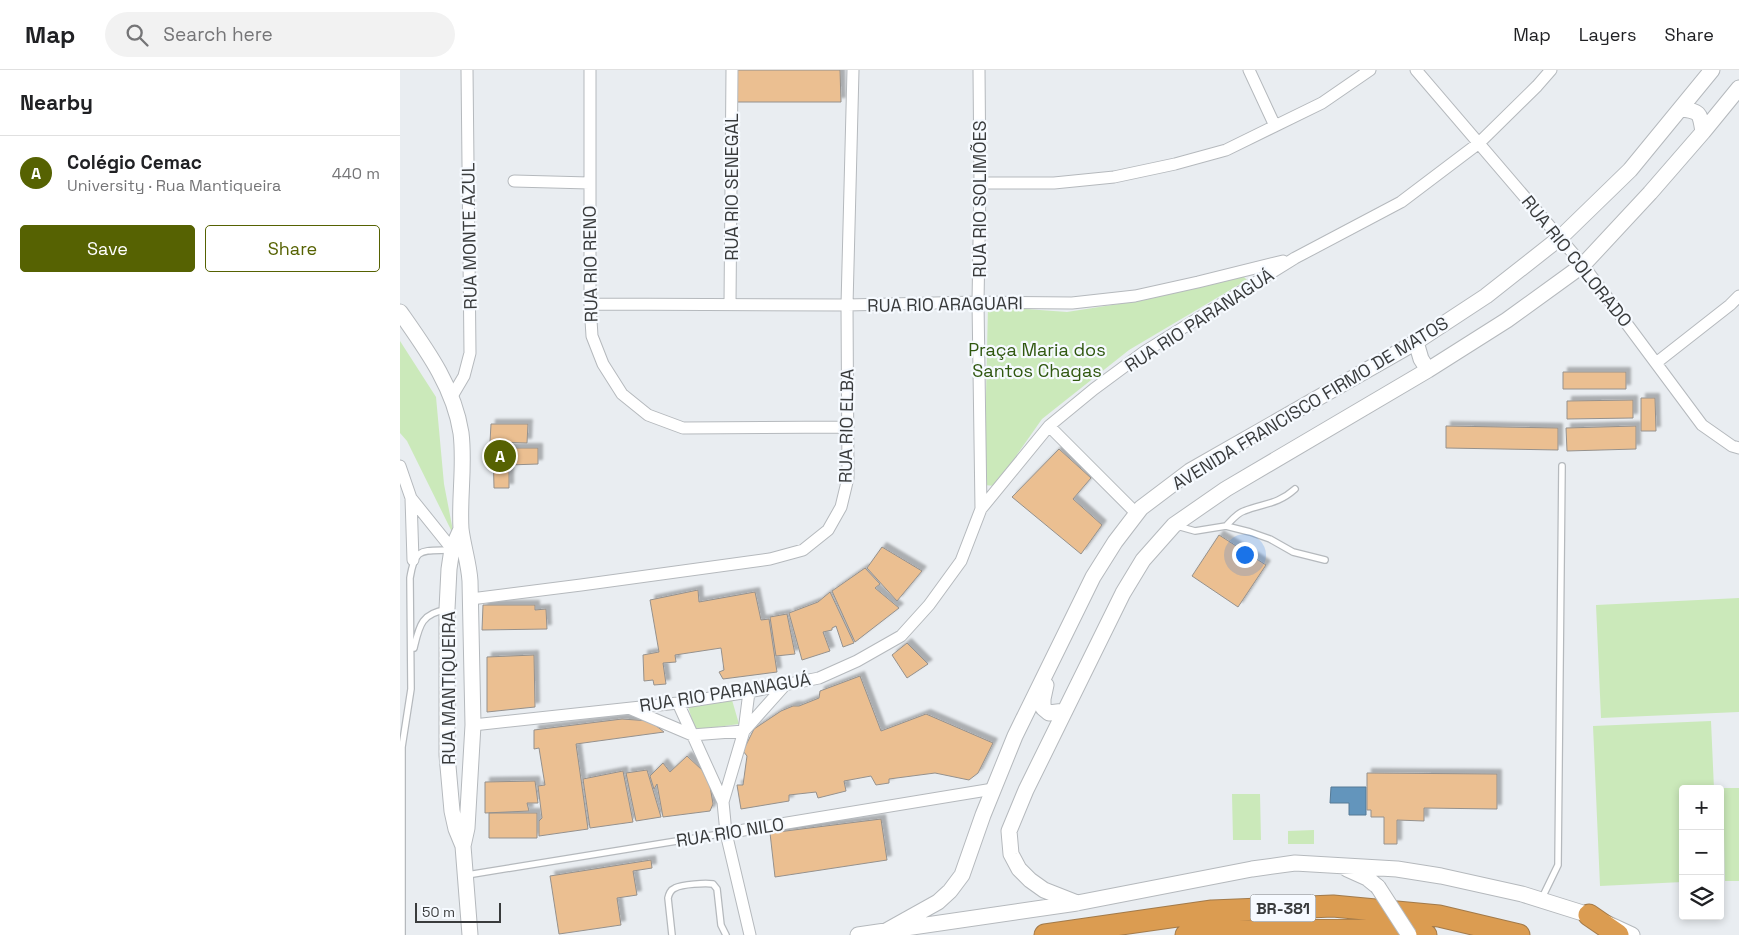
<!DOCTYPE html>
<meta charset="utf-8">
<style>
body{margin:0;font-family:"Space Grotesk",sans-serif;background:#f2f2f2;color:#202124}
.controls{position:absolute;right:15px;bottom:15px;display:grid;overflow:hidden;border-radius:5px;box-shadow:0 2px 8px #0003}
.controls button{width:45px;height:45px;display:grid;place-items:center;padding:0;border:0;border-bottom:1px solid #e0e0e0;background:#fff;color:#202124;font:25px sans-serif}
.scale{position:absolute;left:15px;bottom:12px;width:86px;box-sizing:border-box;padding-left:5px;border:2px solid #393b3c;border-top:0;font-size:14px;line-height:18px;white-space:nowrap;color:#393b3c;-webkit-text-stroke:4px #f6faff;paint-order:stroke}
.you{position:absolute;left:844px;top:484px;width:18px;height:18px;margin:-12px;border:4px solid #fff;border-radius:50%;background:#1a73e8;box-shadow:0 0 0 8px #1a73e833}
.badge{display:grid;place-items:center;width:32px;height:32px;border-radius:50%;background:#566202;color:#fff;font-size:16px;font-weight:700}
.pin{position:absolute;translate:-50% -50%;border:2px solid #fff;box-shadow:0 1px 5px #0006}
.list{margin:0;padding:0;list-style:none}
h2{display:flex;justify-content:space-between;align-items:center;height:65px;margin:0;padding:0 20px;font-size:21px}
h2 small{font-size:16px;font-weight:400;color:#757577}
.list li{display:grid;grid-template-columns:32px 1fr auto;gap:15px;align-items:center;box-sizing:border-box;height:75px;padding:0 20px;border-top:1px solid #e0e0e0}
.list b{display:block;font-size:19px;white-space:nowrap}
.list p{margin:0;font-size:16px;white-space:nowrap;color:#757577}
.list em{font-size:16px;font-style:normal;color:#757577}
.actions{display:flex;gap:10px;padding:15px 20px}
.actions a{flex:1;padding:11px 0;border:1px solid #566202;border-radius:5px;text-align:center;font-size:18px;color:#566202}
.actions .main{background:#566202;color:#fff}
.icon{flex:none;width:28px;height:28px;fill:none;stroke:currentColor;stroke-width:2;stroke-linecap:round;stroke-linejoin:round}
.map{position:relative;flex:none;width:1339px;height:865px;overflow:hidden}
header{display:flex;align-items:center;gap:30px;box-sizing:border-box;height:70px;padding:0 25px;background:#fff;border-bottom:1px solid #e0e0e0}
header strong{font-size:24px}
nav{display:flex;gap:28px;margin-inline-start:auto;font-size:18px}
.search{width:350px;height:45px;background:#f2f2f2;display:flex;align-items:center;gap:12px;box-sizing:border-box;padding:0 18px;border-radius:28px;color:#757577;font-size:19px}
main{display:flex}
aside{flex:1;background:#fff}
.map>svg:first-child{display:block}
.green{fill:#cbe9ba}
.water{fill:#6395bc;stroke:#567a96}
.building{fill:#ebbf91;stroke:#95918d;filter:url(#shadow)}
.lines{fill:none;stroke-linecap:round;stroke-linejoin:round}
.service-casing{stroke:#b5b9bd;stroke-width:8}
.minor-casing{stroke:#b5b9bd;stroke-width:13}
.tertiary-casing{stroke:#b5b9bd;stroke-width:17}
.motorway-casing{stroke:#a27a4a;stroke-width:23}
.service{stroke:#fff;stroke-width:5.5}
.minor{stroke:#fff;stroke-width:11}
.tertiary{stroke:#fff;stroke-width:15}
.motorway{stroke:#db9c51;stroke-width:21}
.tertiary-bridge-casing{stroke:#b5b9bd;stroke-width:17;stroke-linecap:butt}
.tertiary-bridge{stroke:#fff;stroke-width:15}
.labels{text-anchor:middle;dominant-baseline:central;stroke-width:4.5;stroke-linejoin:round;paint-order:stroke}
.shield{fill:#f6faff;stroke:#727476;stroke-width:1}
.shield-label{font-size:16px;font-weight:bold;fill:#393b3c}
.street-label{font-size:18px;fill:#393b3c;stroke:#f6faff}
.park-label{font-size:18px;fill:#305810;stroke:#f6faff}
</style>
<header>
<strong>Map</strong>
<div class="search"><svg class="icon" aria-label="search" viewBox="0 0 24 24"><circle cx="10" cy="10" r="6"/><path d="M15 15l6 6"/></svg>Search here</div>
<nav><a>Map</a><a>Layers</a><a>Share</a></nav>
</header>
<main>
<aside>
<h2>Nearby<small></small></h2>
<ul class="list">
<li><span class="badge">A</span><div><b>Colégio Cemac</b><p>University · Rua Mantiqueira</p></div><em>440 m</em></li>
</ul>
<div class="actions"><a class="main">Save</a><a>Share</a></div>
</aside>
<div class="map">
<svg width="1339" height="865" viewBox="0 0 1339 865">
<defs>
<filter id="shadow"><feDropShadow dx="4.5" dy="-4.5" stdDeviation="1" flood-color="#0004"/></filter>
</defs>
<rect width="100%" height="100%" fill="#e9edf1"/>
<path class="green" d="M841 204 847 210 729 280 642 349 595 416 584 415 588 236 667 242 744 230Z
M0 271 36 327 44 414 54 466 7 371 0 363Z
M1339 528V642L1201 648 1196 535Z
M332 630 339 654 295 660 288 636Z
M1311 651 1314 719H1283V812L1200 816 1193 656Z
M1323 718H1339V811H1325Z
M832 724H860L861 770H833Z
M914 760V774H888V761Z"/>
<path class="water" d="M931 717H966V745H949V733H930Z"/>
<path class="building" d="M336 0H440L441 32H334Z
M1163 302H1226V319H1163Z
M1241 328H1255L1256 361H1241Z
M1233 330V348L1167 349V331Z
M91 354H128L127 373 90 372Z
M1046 356 1158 358V380L1046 378Z
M1236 356V379L1167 381 1166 358Z
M105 374V378H138V394L109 395V418H94L93 375Z
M659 379 691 408 673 429 702 455 681 484 612 427Z
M819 465 866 495 838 537 792 506Z
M482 477 522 501 497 531 467 498Z
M465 498 480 514 475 518 499 538 455 572 432 521Z
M298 520 299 532 355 522 361 550 369 549 377 602 323 609 319 602 324 600 321 578 275 585 276 592 263 593 266 614 254 615 253 610 244 611 243 585 259 582 250 530Z
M430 522 454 573 443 577 436 556 432 558V560L423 562 430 581 402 590 389 543 418 532Z
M83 535H135V540L146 539 147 559 82 560Z
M387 544 395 584 376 586 370 547Z
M507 573 528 594 507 608 492 585Z
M134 585 135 637 87 642V587Z
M460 606 481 661 526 644 593 673 578 703 569 710 535 703 489 709V713L476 715 471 706 444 711 446 721 418 728 416 722 389 725V731L341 739 337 715H343L347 686 343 681 354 659 381 641 393 636H399L419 628 420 621Z
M222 649 250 651 264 662 176 674 188 759 139 766V751L142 748 138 716 145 715 139 678 134 679V660Z
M287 686 302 700 310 716 313 734 310 741 263 747 257 714 254 719 250 706 263 693 270 702Z
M247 700 261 747 236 751 226 703Z
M223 701 233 752 190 758 183 709Z
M967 703 1097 704V739L1024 738V751L997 750V774H984V747H971V740H967Z
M135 711 138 733H127L129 741 85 743V712Z
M89 743H137V768H89Z
M481 749 487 790 375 807 370 763Z
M251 790 252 798 233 801 237 825 217 828 221 855 159 864 150 806Z"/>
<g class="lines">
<g class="service-casing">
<path id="service" d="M777 456 795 461 826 456 850 462 870 469 893 482 925 490
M826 456C831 451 837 443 844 441 864 433 877 435 895 419
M14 578C19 557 21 543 46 540
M67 805 326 763
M1142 828 1158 795 1162 396
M2 865V677L11 619 10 508C15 477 21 481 50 480
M272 865 268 828C269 824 270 820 275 818 282 814 306 813 313 814L317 819 321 855 326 865"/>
</g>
<g class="minor-casing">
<path id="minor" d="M190 0V234L192 266 203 294 222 324 248 345 283 358 448 357
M579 0 580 113 578 232 581 439
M849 0 875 56
M1016 0 1183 195 1302 355 1332 376 1339 378
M114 111 189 113
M580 113H654L714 107 775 94 826 80 922 33 970 0
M190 234 447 235 578 232 672 233 735 226 798 212 883 191
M330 234 332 0
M1256 293 1330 235 1339 226
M51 328 64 306 70 283 67 0
M649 356 737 444
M0 396 11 428 13 490
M11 428 52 479
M71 529 181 515 370 489 403 480 428 460 441 437 448 408 447 235 453 0
M278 633 323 732 326 763 350 865
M231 639 292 665 344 661 385 615
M73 655 278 633 349 622 419 608 457 591 501 566 529 535 561 491 581 439 649 356 694 319 744 282 895 188 1001 132 1079 73 1137 16 1151 0
M323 732 344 661 349 622
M326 763 593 719"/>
</g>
<g class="tertiary-casing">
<path id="tertiary" d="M1281 39C1301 41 1300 44 1303 62
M0 242C26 279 54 317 61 363 65 395 59 427 61 459 63 476 69 494 70 511L73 655 67 758 63 776
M1016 272 1021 289 1028 300
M61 459 52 479 49 499 47 539V685L52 741 56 759 63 776 70 865
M646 615 643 629V638L649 643 665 641
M947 799 967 808 978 817
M677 833 644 820 630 810 619 799 611 784 609 761 626 720 723 523 743 490 774 455 826 419 1028 300 1107 250 1183 195 1250 123 1303 62 1339 18
M486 861 538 832 550 821 562 805 583 745 615 666 693 507 715 472 741 438 790 401 1016 272 1086 226 1161 167 1230 100 1312 0
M458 865 677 833 852 799 895 793 997 799 1041 806 1122 824 1189 845 1232 865"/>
</g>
<g class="motorway-casing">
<path id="motorway" d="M1189 845 1218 865
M645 865 812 841 933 836 1039 846 1119 865
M786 865 815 861 983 860 1026 865"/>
</g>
<use href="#service" class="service"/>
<use href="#minor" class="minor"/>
<use href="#tertiary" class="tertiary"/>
<use href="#motorway" class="motorway"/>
<g class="tertiary-bridge-casing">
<path id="tertiary-bridge" d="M978 817 1009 865"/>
</g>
<use href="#tertiary-bridge" class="tertiary-bridge"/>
</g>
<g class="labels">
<rect class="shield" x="850.5" y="824.5" width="65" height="27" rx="4"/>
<g class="shield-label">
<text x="883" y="838">BR-381</text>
</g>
<g class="street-label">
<text transform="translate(331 117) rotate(-90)">RUA RIO SENEGAL</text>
<text transform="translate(579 129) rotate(-90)">RUA RIO SOLIMÕES</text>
<text transform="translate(69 166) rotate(-91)">RUA MONTE AZUL</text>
<text transform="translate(1177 191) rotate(51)">RUA RIO COLORADO</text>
<text transform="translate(190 194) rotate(-91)">RUA RIO RENO</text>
<text transform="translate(545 234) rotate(-1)">RUA RIO ARAGUARI</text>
<text transform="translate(799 250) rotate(-33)">RUA RIO PARANAGUÁ</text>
<text transform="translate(910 333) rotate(-31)">AVENIDA FRANCISCO FIRMO DE MATOS</text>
<text transform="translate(446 356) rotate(-89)">RUA RIO ELBA</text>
<text transform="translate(48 618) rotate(-90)">RUA MANTIQUEIRA</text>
<text transform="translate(325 622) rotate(-9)">RUA RIO PARANAGUÁ</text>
<text transform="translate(330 762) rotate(-9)">RUA RIO NILO</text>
</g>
<g class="park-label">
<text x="637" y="279">Praça Maria dos<tspan x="637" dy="21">Santos Chagas</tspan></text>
</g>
</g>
</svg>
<div class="controls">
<button>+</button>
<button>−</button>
<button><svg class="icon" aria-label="layers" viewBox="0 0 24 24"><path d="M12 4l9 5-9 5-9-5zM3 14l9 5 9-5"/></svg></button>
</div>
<div class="scale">50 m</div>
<div class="you"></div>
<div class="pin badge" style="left:100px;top:386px">A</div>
</div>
</main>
